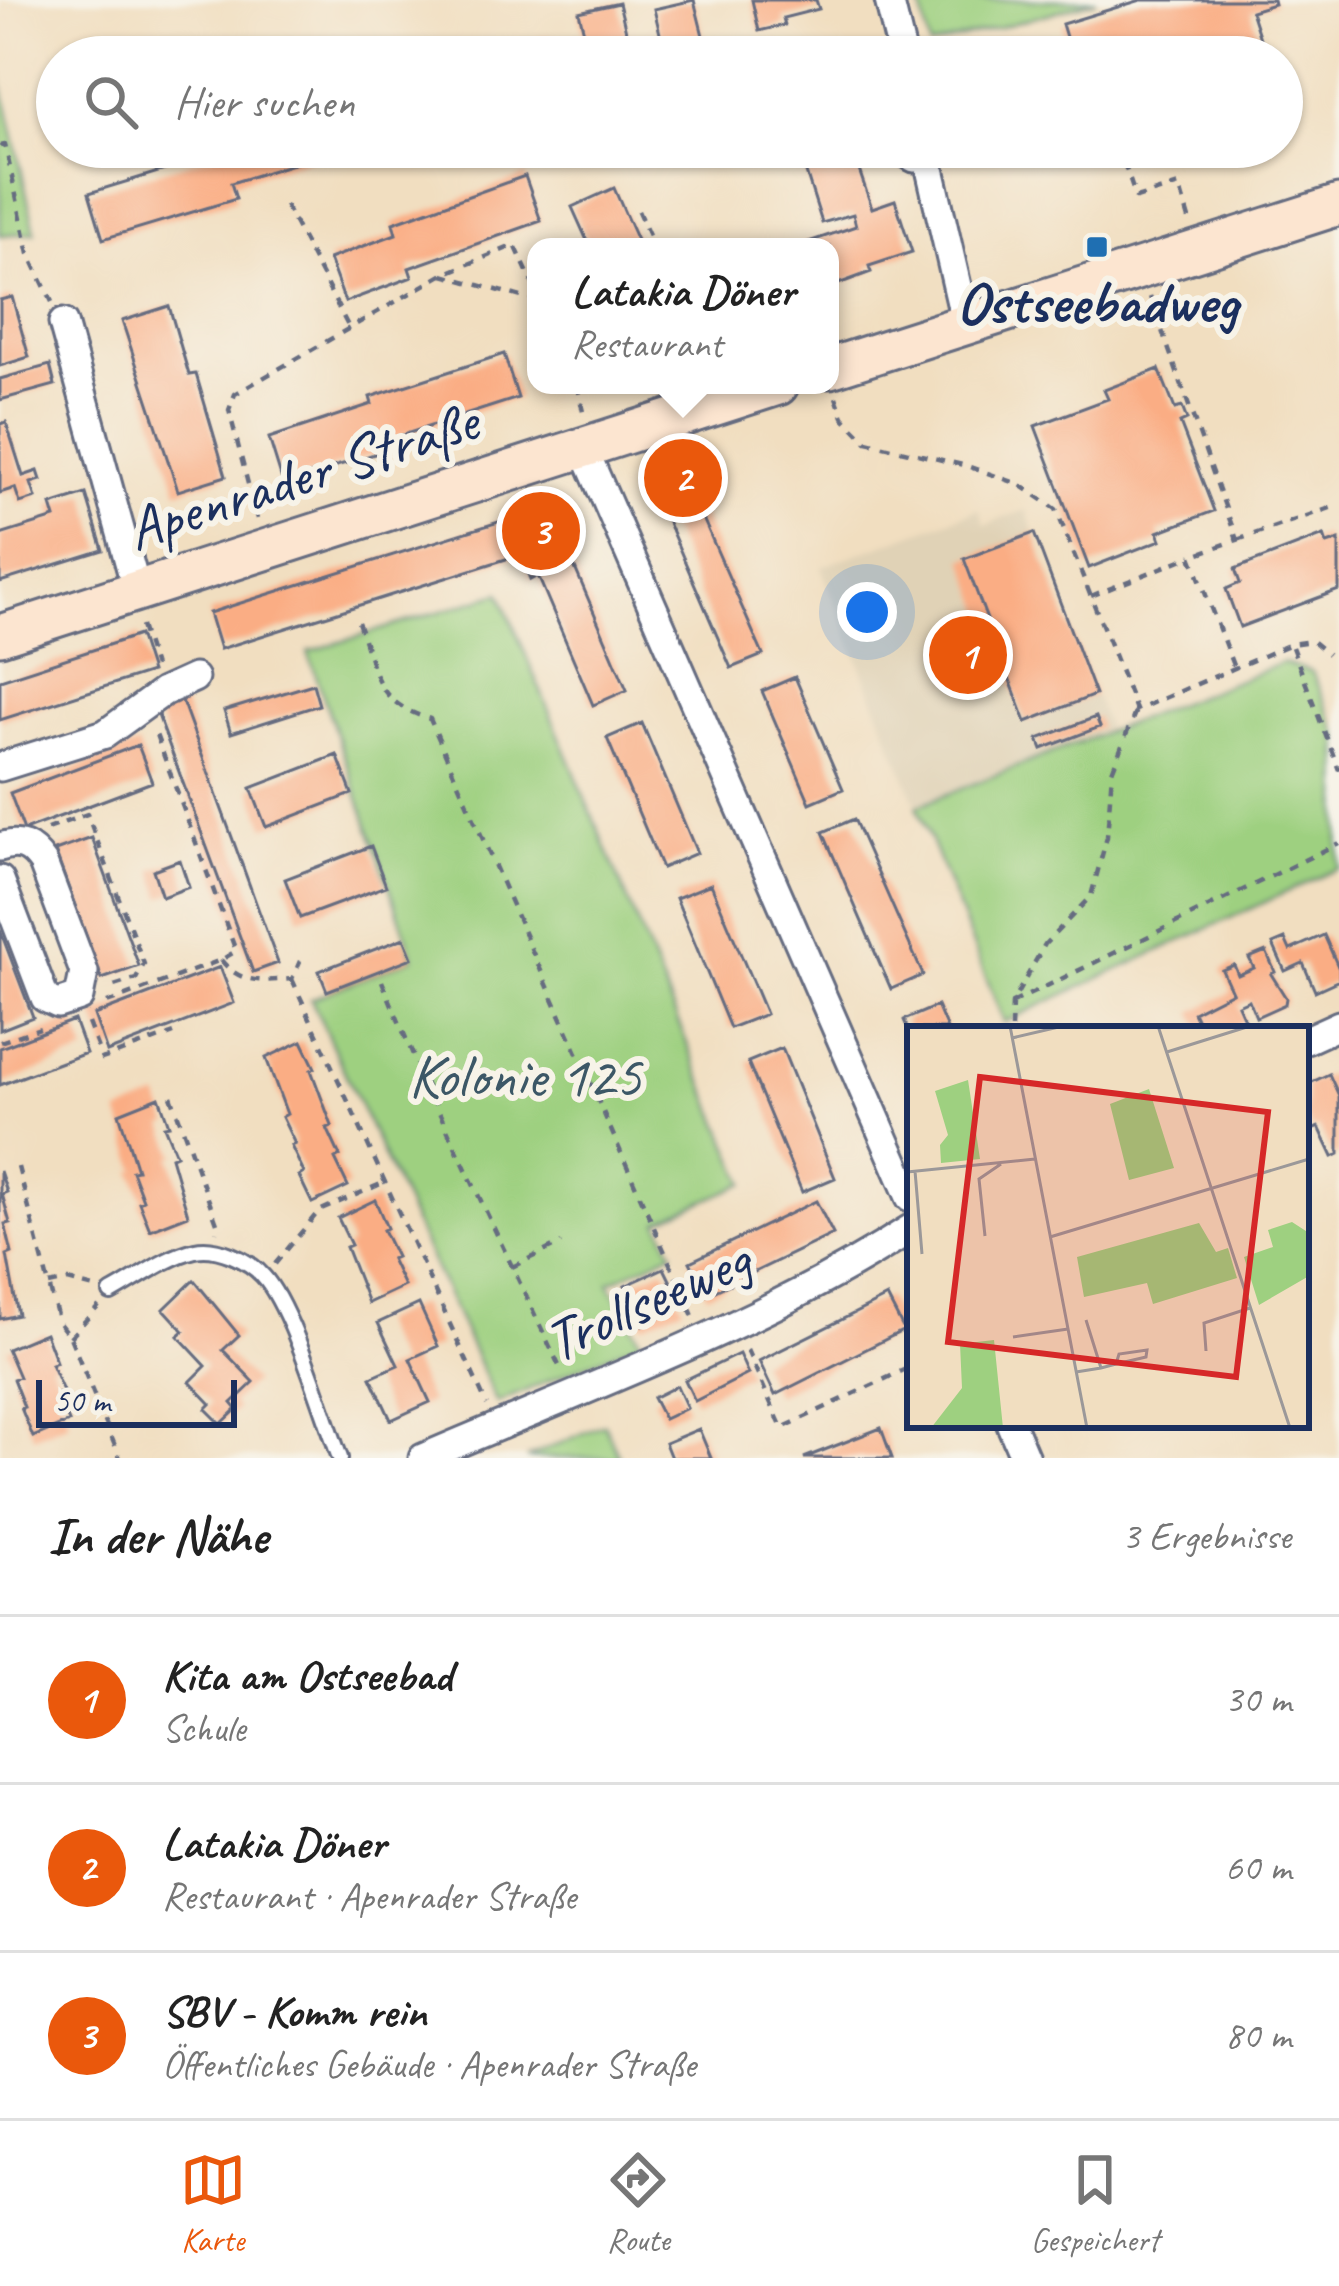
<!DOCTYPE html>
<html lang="de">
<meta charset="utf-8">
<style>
body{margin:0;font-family:Caveat,sans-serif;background:#f6f6f6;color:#222}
.scale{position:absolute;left:36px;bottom:30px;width:201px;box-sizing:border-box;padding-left:12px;border:6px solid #1b2f5e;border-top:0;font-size:33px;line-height:42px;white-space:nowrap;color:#1b2f5e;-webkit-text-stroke:9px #f7f3e8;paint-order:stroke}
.you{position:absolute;left:867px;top:612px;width:42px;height:42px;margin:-30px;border:9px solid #fff;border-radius:50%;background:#1a73e8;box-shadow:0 0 0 18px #1a73e833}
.badge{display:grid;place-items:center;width:78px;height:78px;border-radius:50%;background:#ea580c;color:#fff;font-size:39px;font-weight:700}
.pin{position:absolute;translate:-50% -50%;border:6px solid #fff;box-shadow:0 3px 12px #0006}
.popup{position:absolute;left:527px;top:238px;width:312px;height:156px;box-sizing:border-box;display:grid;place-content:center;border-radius:24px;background:#fff;filter:drop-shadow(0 3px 9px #0005);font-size:39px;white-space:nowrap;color:#767676}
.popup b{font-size:45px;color:#222}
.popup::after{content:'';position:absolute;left:50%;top:100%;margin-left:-24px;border:24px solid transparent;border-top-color:#fff}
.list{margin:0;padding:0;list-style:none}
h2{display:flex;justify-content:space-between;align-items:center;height:156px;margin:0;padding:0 48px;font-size:51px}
h2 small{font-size:39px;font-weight:400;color:#767676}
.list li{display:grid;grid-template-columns:78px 1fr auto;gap:36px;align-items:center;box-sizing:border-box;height:168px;padding:0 48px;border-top:3px solid #e0e0e0}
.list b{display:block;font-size:45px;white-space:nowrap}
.list p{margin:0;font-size:39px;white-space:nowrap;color:#767676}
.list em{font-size:39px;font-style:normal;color:#767676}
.icon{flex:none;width:66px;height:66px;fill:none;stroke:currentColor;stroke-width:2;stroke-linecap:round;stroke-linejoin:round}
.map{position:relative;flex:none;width:1339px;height:1458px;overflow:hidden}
.search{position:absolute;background:#fff;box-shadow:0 3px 9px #0004;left:36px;right:36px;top:36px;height:132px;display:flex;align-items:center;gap:30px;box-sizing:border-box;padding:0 42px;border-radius:66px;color:#767676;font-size:45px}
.sheet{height:660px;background:#fff}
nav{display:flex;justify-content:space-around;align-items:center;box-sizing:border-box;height:168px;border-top:3px solid #e0e0e0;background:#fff;font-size:33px;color:#767676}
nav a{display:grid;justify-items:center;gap:6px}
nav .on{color:#ea580c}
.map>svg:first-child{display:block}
.built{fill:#e0d2b6}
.green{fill:#9ed080;stroke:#5c806f;stroke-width:3}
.building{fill:#faad84}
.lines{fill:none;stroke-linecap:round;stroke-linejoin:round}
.service-casing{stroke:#666c80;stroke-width:20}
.minor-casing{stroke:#666c80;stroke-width:33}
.secondary-casing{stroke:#666c80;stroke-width:45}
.path{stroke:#666c80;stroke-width:4.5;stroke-dasharray:9 9;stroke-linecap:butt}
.service{stroke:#fff;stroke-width:14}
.minor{stroke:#fff;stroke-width:27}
.secondary{stroke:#fce5d0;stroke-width:39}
.poi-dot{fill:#1f6fb2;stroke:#f7f3e8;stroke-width:4.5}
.labels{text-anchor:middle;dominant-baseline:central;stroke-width:12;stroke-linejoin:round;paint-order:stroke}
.poi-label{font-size:60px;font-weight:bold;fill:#1b2f5e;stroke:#f7f3e8}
.street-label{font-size:60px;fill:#1b2f5e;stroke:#f7f3e8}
.park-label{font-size:60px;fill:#3c5766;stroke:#f7f3e8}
.inset-road{fill:none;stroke:#9b9899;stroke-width:3}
.view{fill:#d62828;fill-opacity:0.15;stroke:#d62828;stroke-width:6}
.inset-edge{fill:none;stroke:#1b2f5e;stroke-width:6}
</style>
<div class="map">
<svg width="1339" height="1458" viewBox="0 0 1339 1458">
<rect width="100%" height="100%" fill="#f7f3e8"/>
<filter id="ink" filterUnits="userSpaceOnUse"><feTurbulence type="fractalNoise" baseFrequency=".00833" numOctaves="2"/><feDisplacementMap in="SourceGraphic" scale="24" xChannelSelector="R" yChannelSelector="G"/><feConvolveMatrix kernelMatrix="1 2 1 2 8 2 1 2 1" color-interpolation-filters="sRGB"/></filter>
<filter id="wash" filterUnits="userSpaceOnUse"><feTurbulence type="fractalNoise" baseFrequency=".004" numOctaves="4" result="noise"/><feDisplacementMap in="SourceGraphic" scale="48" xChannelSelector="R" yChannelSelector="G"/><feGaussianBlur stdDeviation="2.7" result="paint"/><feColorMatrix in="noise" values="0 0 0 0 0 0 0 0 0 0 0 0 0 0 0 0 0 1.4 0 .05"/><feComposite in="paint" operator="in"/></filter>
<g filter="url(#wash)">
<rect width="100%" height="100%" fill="#f1dec0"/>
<path class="built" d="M979 509 985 525 1026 510 1108 731 917 806 821 567Z"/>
<path class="green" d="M920 0H1097L930 47Z
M0 74 35 231V232L0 235Z
M500 593 745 1183 659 1221 673 1252 609 1283 641 1341 497 1403 311 999 414 958 308 652Z
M1282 663 1312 672 1339 736V868L1004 1022 917 806Z
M604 1424 620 1458H527Z"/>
<g id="blocks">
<path class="building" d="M694 0 703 36 663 46 654 9Z
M752 0H816L819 9 783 18 785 25 759 31Z
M1141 0H1273L1274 4 1251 11 1266 57H1072L1062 24Z
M619 3 632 56 590 57 579 12Z
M548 36 553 57H492L491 51Z
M220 147 345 148 231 183 236 199 103 239 89 193 221 153Z
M798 147H869L874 162 858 167 872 208 895 200 912 252 869 266 871 272 830 287V247L797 246 856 226 853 214 822 223Z
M525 176 541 221 409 268 412 277 345 302 329 259 396 234 393 223Z
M614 188 627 218 640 247H590L572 207Z
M12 297 29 357 0 366V300Z
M169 306 189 375 196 374 226 476 178 491 122 321Z
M504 354 518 398 384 441 387 450 283 483 269 438 372 404 370 397Z
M50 365 55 385 0 400V379Z
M1159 369 1175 409 1182 407 1187 420 1180 423 1214 511 1158 532 1161 540 1089 568 1035 426 1108 399 1104 390Z
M6 422 23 476 38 471 41 480 31 483 36 498 20 503 15 488 0 493V424Z
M699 461 707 481 678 493 670 473Z
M86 494 103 550 0 582V535L55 518 51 505Z
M694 498 763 655 731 668 663 511Z
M547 517 563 565 572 561 627 690 593 705 538 576 530 580 522 554 220 649 209 613 511 518 514 527Z
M1034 533 1095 695 1026 722 964 559Z
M1324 535 1327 544 1339 540V590L1240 627 1226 589 1240 583 1235 569Z
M139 635 151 672 0 720V680Z
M795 677 843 789 810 803 762 691Z
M313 684 319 705 231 733 224 711Z
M181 698 278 963 253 972 155 707Z
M1096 717 1100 727 1042 749 1038 739Z
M642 723 697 853 662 868 607 738Z
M138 745 152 782 24 830 10 793Z
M337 755 352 794 266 827 251 788Z
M854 819 923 975 891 989 823 832Z
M92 838 139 966 102 979 55 851Z
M371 846 386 886 300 918 285 879Z
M180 860 189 887 162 897 153 870Z
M711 884 766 1014 730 1028 676 898Z
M0 930 33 1017 0 1030Z
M1324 935 1339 969V980L1315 991 1303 963 1285 971 1273 944 1285 939 1290 950Z
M404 938 412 958 327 991 319 971Z
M1266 951 1275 972 1271 974 1286 998 1285 1004 1256 1017 1249 1000 1238 1005 1245 1021 1234 1026 1236 1029H1201L1193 1012 1232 992 1222 970 1234 965 1238 975 1254 968 1249 958Z
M220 967 234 1003 107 1052 94 1015Z
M937 1006 947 1029H908L904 1020Z
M74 1020 86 1053 0 1085V1048Z
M302 1041 315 1068 311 1070 332 1126 327 1128 340 1156 335 1159 348 1186 312 1203 299 1176 304 1173 291 1146 295 1144 282 1117 287 1114 266 1058Z
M782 1048 835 1178 802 1192 748 1062Z
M1329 1074 1339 1096V1154L1333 1157 1319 1127 1312 1130 1306 1116V1085Z
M159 1097 169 1125 164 1126 176 1155 171 1157 188 1215 150 1230 139 1202 143 1200 132 1171 137 1170 119 1113Z
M0 1171 7 1192 2 1194 10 1223 5 1224 12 1253 7 1255 18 1315 0 1319Z
M375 1200 387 1228 383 1230 396 1257 391 1259 404 1286 368 1303 346 1247 351 1245 338 1218Z
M816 1201 833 1234 707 1295 690 1262Z
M664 1268 683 1307 643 1325 625 1286Z
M194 1280 239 1335 223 1350 254 1382 232 1403 237 1409 221 1424 206 1409 211 1404 190 1382 206 1366 178 1336 184 1331 164 1309Z
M887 1297 904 1330 775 1395 759 1361Z
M419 1304 438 1346 410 1359 430 1402 391 1420 371 1377 398 1365 378 1323Z
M45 1333 56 1362 51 1364 63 1391 57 1394 69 1422 33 1437 21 1408 24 1407 13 1379 19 1377 7 1349Z
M739 1354 748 1374 695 1401 685 1380Z
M677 1386 687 1408 664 1419 653 1398Z
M881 1428 892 1458H804Z
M699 1429 711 1458H671L665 1443Z"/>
</g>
</g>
<g filter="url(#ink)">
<use href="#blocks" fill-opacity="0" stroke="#666c80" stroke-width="3"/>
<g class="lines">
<g class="service-casing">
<path id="service" d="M111 1293C137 1279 166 1257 195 1250 216 1245 249 1260 263 1276 292 1307 323 1414 340 1458"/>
</g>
<g class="minor-casing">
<path id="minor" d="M889 0 903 57
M808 57H842
M898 147 914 158 927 156
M925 147 966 325
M63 323 137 591
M583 447 910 1197
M0 767 105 734 163 692 194 678
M0 847C20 840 31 846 43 863L84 972 79 997 58 1004 45 998 0 880
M1306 1040 1339 1025
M1011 1425 1025 1458
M423 1458C585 1388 762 1325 910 1229"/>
</g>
<g class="secondary-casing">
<path id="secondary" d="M830 368 1339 205
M0 635 778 385"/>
</g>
<path class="path" d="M0 146 5 145 29 254 52 302
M1124 163 1136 198 1179 185 1190 222
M285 205 348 326
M638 211 654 247
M443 275 536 301
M1150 297 1237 540 1191 556
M577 385 583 412
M836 397 843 417 867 442 967 466 1019 484 1056 509 1136 710 1291 644 1312 641 1328 654
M257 519 229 410 235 394 442 275 515 245 536 291
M1237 540 1339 505
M1091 596 1191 556 1234 668
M358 622C377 673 373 702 430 719L693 1316
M141 626 154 667
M1292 647 1339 770
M47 829 87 814 144 964 136 979 111 987
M221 960C241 985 263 981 292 979L300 961
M292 979 487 1405
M382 981 421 1074 562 1372
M107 1003 221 960 236 951 155 732
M1012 1003 1339 843
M88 1023 102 1059 174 1033
M1011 1029 1012 1003 1045 944 1091 896 1107 837 1112 771 1136 710
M0 1042 40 1028
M171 1096 217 1223 216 1232
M18 1167 59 1323 70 1337 120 1458
M275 1264 319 1211 383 1183
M512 1267 561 1243
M49 1285 68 1281 94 1288
M70 1337 99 1306
M747 1350 782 1428 910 1367"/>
<use href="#service" class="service"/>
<use href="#minor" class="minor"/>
<use href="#secondary" class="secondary"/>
</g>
</g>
<rect class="poi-dot" x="1085" y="235" width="24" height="24" rx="6"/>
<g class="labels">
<g class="poi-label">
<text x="1097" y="302">Ostseebadweg</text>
</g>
<g class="street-label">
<text transform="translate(302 475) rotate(-18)">Apenrader Straße</text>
<text transform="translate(647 1300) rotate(-24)">Trollseeweg</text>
</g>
<g class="park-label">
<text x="525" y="1076">Kolonie 125</text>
</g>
</g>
<g transform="translate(907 1026)">
<rect width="402" height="402" fill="#f1dec0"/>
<path d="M61 54 73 133 34 137 33 119 41 109 28 65ZM242 63 267 142 222 154 203 78ZM385 196 402 207V250L352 279 337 231 366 221 361 204ZM292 197 309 226 321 222 330 252 246 278 240 257 177 271 170 231ZM87 314 96 402H24L55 362 53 318Z" fill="#9ed080"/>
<path class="inset-road" d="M103 0 180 402M251 0 383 402M105 12 156 0M260 26 343 0M8 145 15 228M0 146 128 133M78 210 72 153 94 138M143 211 402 133M179 294 194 342M106 311 161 303M299 325 297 297 343 282M169 346 194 342 209 338 239 331 240 324 212 328 209 338"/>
<path class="view" d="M73 51 361 86 329 351 41 316Z"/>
<rect width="402" height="402" class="inset-edge"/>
</g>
</svg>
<div class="scale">50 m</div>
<div class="you"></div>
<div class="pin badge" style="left:968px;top:655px">1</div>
<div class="pin badge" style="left:683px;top:478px">2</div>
<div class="popup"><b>Latakia Döner</b>Restaurant</div>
<div class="pin badge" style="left:541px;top:531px">3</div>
<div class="search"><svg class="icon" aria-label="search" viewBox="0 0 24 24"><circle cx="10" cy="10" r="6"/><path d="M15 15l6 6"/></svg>Hier suchen</div>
</div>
<section class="sheet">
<h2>In der Nähe<small>3 Ergebnisse</small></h2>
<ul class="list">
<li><span class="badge">1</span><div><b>Kita am Ostseebad</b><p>Schule</p></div><em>30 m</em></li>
<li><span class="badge">2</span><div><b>Latakia Döner</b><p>Restaurant · Apenrader Straße</p></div><em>60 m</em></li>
<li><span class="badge">3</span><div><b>SBV - Komm rein</b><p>Öffentliches Gebäude · Apenrader Straße</p></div><em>80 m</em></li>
</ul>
</section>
<nav>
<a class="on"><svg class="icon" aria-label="map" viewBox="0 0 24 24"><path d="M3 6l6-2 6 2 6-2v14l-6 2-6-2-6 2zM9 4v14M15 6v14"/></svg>Karte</a>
<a><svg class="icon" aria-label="directions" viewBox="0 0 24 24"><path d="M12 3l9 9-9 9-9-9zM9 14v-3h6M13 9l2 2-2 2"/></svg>Route</a>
<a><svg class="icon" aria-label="saved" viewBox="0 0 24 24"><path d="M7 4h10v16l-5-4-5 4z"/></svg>Gespeichert</a>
</nav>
